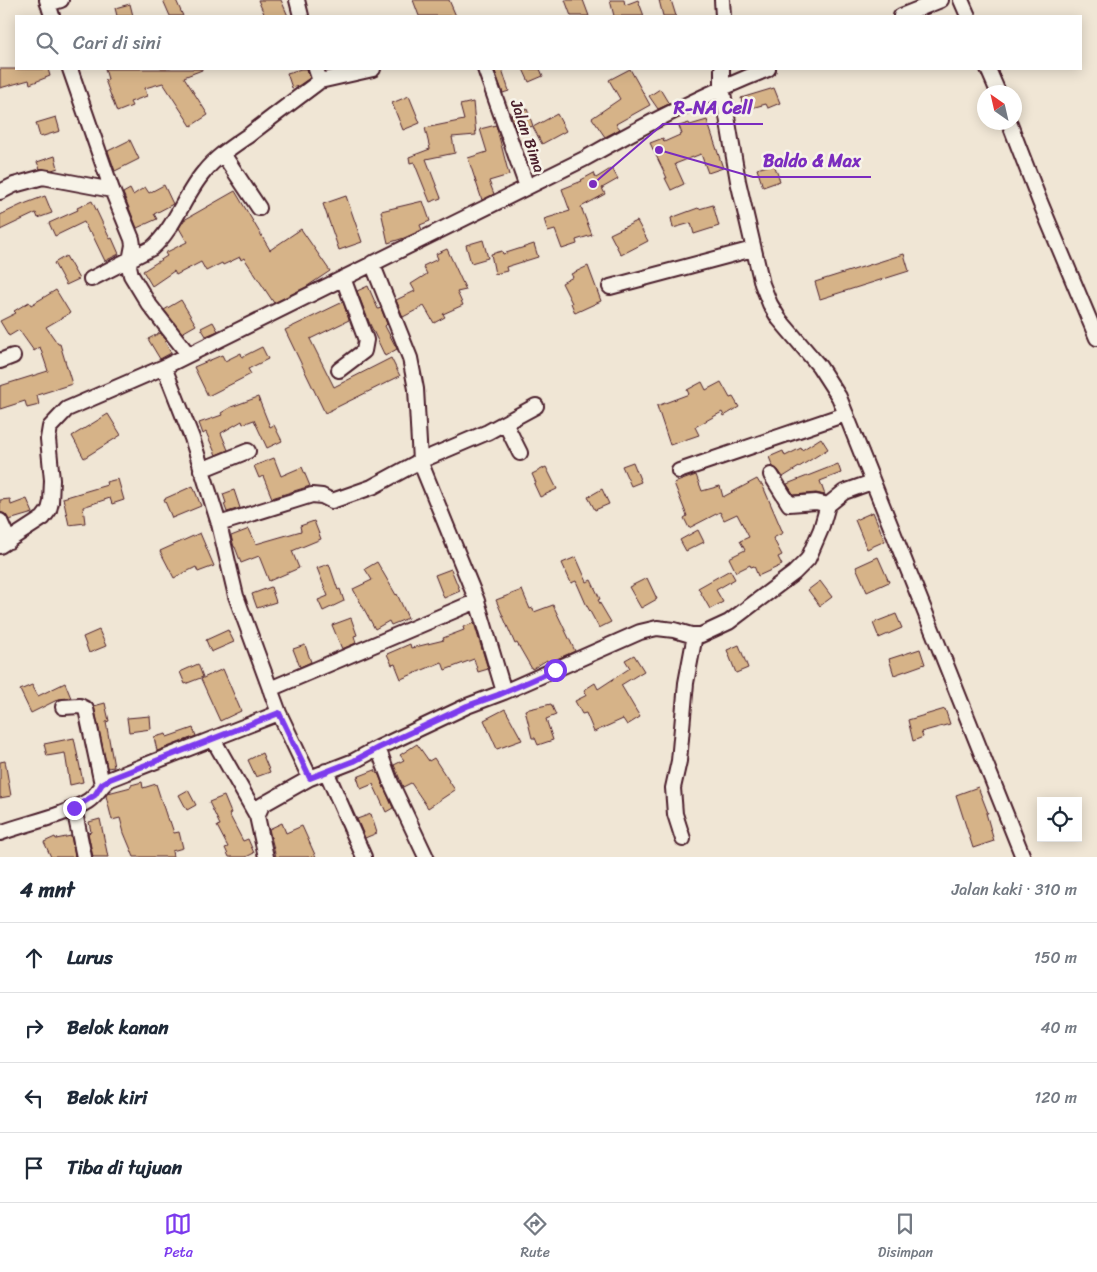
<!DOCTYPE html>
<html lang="id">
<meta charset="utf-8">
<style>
body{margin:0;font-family:Sriracha,sans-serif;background:#f6f6f7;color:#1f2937}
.controls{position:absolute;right:15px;bottom:15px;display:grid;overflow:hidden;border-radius:0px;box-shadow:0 2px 12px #0003}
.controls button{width:45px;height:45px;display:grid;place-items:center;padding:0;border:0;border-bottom:1px solid #e0e1e3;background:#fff;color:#1f2937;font:25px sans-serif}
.compass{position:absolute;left:977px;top:85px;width:45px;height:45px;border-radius:50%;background:#fff;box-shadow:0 2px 12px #0003;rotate:326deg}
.stop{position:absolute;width:15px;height:15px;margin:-11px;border:4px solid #7c3aed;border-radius:50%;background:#fff}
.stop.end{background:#7c3aed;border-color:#fff;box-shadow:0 1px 5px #0008}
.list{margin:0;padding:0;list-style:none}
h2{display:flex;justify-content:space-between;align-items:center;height:65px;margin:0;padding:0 20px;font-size:21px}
h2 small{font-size:16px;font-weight:400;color:#747a83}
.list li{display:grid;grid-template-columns:32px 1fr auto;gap:15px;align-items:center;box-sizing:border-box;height:70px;padding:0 20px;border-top:1px solid #e0e1e3}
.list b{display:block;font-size:19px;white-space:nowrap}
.list em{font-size:16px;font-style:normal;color:#747a83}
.icon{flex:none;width:28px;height:28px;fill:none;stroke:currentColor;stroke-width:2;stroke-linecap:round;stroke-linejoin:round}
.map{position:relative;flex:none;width:1097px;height:857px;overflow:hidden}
.search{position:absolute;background:#fff;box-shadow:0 2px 12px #0003;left:15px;right:15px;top:15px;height:55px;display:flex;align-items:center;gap:12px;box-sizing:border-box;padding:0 18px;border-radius:0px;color:#747a83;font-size:19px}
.sheet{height:345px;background:#fff}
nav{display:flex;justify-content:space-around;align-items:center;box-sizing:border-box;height:70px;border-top:1px solid #e0e1e3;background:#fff;font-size:14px;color:#747a83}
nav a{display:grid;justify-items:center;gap:2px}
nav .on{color:#7c3aed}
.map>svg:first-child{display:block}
.building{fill:#d6b388;stroke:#4a1f2b}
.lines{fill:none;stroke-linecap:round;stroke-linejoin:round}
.street-casing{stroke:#4a1f2b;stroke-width:18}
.street{stroke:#f7f3e8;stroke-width:14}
.route{stroke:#7c3aed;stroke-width:6}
.labels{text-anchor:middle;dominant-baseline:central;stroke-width:5;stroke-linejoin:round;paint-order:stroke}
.street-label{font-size:16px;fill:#4a1f2b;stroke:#f7f3e8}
.leader{fill:none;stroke:#7b2cbf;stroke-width:2}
.callout-dot{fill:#7b2cbf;stroke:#f7f3e8;stroke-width:2}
.callout-label{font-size:18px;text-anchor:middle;font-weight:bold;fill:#7b2cbf;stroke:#f7f3e8;stroke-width:5;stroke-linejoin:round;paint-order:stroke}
</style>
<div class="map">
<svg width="1097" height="857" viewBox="0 0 1097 857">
<rect width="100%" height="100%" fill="#f0e6d5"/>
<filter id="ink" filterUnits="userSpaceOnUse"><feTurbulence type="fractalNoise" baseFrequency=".02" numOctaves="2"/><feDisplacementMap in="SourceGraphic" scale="10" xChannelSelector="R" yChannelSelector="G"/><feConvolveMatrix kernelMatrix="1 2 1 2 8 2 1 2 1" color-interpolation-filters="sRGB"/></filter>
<g filter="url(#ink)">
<path class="building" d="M163 0H176L183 16H170Z
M258 0H281L288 16H265Z
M413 0H449L456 16H419Z
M565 0H583L589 16H571Z
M610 0H624L625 5 638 0 644 16H614Z
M659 0H671L676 16H663Z
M130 4 133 16H117L115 8Z
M0 69H48L50 76 30 84 29 80 0 88Z
M105 69H202V70L184 77 208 115 191 126 163 83 145 88 147 96 130 102 132 106 117 112 105 80 108 79Z
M301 69H307L310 78 298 86 292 88 287 73Z
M494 69H502L509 91 503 93Z
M523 69H540L543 76 529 82Z
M630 69 650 105 616 124 620 129 605 137 592 118 620 99 609 80Z
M774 88 780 103 768 108 766 104 744 110 741 98Z
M660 89 669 104 658 109 649 96Z
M409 96 420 123 403 130 392 103Z
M473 102 476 135 452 137 455 153 426 159 441 198 430 202 414 162 410 163 409 157 430 149 425 128 464 120 460 105Z
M527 109 533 126 517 132 511 115Z
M557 114 566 131 542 144 533 127Z
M56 117 60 131 40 137 36 123Z
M707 120 723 168 708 173 701 154 675 164 684 184 671 190 665 178H667L650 143 663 138 664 142 682 134 679 126 689 123 690 125Z
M496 125 509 175 489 181 494 194 482 200 468 158 487 152 480 129Z
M130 140 139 159 115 171 108 151Z
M55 156 58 168 52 170 40 169 37 162Z
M774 164 780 181 763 187 757 169Z
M612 168 618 179 602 188 605 194 581 207 592 235 576 240 577 244 562 249 555 230 548 232 544 219 570 211 562 189 582 181 581 180 594 173 596 178Z
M164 185 173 204 154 214 157 219 137 228 123 193 130 189 133 195 145 187 149 193Z
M235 191 270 250 301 229 330 271 306 287 274 303 244 258 241 260 240 257 223 265 222 263 206 271 201 262 176 275 174 271 152 286 143 271 167 256 165 253 187 242 179 228 184 220Z
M45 196 52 213 38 218 36 213 0 230V215L21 205Z
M346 196 362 242 339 250 323 204Z
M92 201 110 239 112 238 119 254 105 261 91 232 89 233 84 222 55 236 49 223 78 210 77 208Z
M423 201 430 221 420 225 422 230 404 238 388 243 381 211Z
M713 205 719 226 694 234 691 223 673 228 671 218 698 208 699 209Z
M637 221 648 241 621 255 610 234Z
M483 240 488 258 471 263 466 245Z
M534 244 538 257 506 267 507 271 495 274 491 254 502 251 503 254Z
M447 249 466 290 457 292 463 305 443 314 445 317 434 323 424 306 403 317 396 300 415 291 411 284 427 274 423 266 438 259 436 254Z
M904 254 909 271 820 299 815 282Z
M66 256 79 279 66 285 54 263Z
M588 266 601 301 575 313 571 303H572L562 283 573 277 571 274Z
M368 286 378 309 381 308 387 324 385 326 397 349 385 356 369 322 357 291Z
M56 290 70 313 46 327 58 344H60L72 384 37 395 39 405 27 408 25 401 0 409V386L48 371 40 347 34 351 19 330 9 336 0 321 16 313 14 311 29 302 31 305Z
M181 300 196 325 182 333 164 310Z
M343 302 349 320 310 339 334 387 391 358 400 376 325 413 285 330Z
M213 322 218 331 206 336 201 328Z
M160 333 167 341 165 342 171 353 160 359 148 339Z
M262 347 268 359 248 369 251 374 208 396 194 367 222 355 225 361 241 353 242 357Z
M702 382 706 390 721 382 730 398 733 397 739 407 724 416 722 412 695 427 699 435 670 445 657 406 689 394 687 390Z
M258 397 270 427 274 425 282 441 267 448 254 420 243 424 242 421 221 433 228 450 216 455 206 432 203 434 199 423 222 415 221 413 231 407Z
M108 414 121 435 84 458 72 436Z
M821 438 828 449 783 477 778 470 773 467 769 457 783 451 785 456 801 448 802 450Z
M274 458 281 476 302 467 310 486 272 498 263 476 259 478 254 466Z
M633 462 641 482 631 486 622 466Z
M838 464 841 473 820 481 825 495 816 493 794 495 787 484Z
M546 467 557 489 540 497 534 484 536 483 532 474Z
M696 475 702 491 720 486 723 497 757 479 760 484H762L783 533 773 538 782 555 778 557 782 565 758 576 754 566 751 567 750 565 736 572 729 558 745 550 740 541 749 537 737 514 724 520 720 512 689 528 684 518 687 516 674 483Z
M118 479 124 500 112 504 110 498 83 507 85 523 69 525 63 498 107 485 106 482Z
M193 486 201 506 172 518 164 499Z
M602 489 609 504 595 510 588 497Z
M234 490 240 508 227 512 224 504 226 503 223 494Z
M10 499 11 505 27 499 33 513 9 520 5 514 0 512V500Z
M873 512 885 541 867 549 855 520Z
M314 521 321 539 292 551 299 568 269 581 259 556 241 563 235 547H234L231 536 249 529 256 544 301 531 300 526Z
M698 530 704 542 686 551 680 540Z
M200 533 214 566 198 572 196 567 174 578 160 551Z
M576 557 587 582 591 580 600 599 598 600 611 622 599 628 586 604 576 581 571 583 562 563Z
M878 557 889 582 867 592 856 567Z
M377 562 396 595 397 594 408 618 391 625 389 621 375 629 353 589 372 580 365 569Z
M329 564 338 590 340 589 344 601 323 611 318 600 328 596 317 568Z
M451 569 460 591 444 598 435 575Z
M730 570 735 579 716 590 723 602 710 609 698 588Z
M647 578 657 599 641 608 629 587Z
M820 581 832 597 820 606 808 590Z
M271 587 276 602 257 608 252 594Z
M522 590 530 609 533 608 534 612 553 605 575 651 548 663 547 660 532 669 517 643 515 644 496 600Z
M896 614 902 628 879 638 873 623Z
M351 618 357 635 354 636 356 643 342 649 332 625Z
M474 623 488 669 478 672 474 659 445 670 442 662 401 679 395 664 392 665 387 654 410 644 411 648 444 640 443 638 464 630 463 627Z
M99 630 106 646 89 653 83 637Z
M228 630 234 642 211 652 206 640Z
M305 645 311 662 300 667 293 649Z
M739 645 748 668 736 673 727 650Z
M920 649 925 664 894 675 889 659Z
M634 655 644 671 621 685 640 717 627 725 623 719 594 732 586 713 582 714 575 701 587 695 584 690 595 683 598 689 630 668 625 660Z
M198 664 203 677 185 684 180 672Z
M223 669 241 711 220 721 201 679Z
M65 683 71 698 59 699 31 713 20 690 32 685 38 696Z
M105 703 109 721 106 722 114 767 107 768 94 706Z
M551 704 556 715 546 719 553 740 538 745 535 738H532L525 710Z
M505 709 522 740 497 749 484 720Z
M945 709 950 724 921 732 923 737 913 741 908 720Z
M150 716 151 729 129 732 127 718Z
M193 728 196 736 157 751 154 737 166 734 167 737Z
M74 738 83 782 70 785 65 753 47 756 44 744Z
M417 744 429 761 434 758 455 790 428 808 411 783 403 787 394 765 404 760 400 755Z
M262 753 270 772 256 777 248 760Z
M5 761 11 796 0 798V762Z
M375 770 377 774 378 773 393 808 386 812 373 784 361 789 357 777Z
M142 782 143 788 156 784 168 821H170L174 833 179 832 183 848 172 851 173 857H134L124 833 120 818 112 820 106 796 108 793 131 787V785Z
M978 787 988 813H986L994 841 973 848 956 795Z
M188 790 196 805 187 810 179 795Z
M224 796 231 813 229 814 243 841 248 839 254 853 246 857H229L225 848 228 847 217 826 220 825 209 802Z
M371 814 377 833 365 838 357 819Z
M100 819 108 857H93L88 833 91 832 89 822Z
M282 823 286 833 302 826 316 857H276L269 829Z
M71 836 75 857H51L44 842 55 837 56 839Z"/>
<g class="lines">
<g class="street-casing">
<path id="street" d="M47 0 52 16
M297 0 301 16
M722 0 723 16
M961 0 968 16
M48 4 61 0
M901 16 941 0
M70 69 112 190 132 239 133 245 129 266 131 275 148 303 188 354
M316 69 320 81 373 69
M485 69 527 187
M722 69V87L738 181 762 284 770 304 779 319 819 366 839 397 1023 857
M988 69 998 92
M1009 122 1040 202 1097 338
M223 154 259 208
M0 192 14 185 43 177 112 190
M372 263 410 358 416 389 420 461 477 601 504 692
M91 279 152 248C175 228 184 195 204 172 216 157 233 146 249 135 272 117 296 99 320 81
M610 287 753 249
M0 361 13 356
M164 367 192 438 219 524 236 596 279 713 310 778 354 761 378 748 467 706 504 692 640 632 657 628 674 630 691 635H701L729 622 794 573 808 559 821 529 828 505 844 492 872 482
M339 370 364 351 366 340 343 278
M505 423 520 453
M201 470 248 451
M679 471 846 414
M771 475 789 504 816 502 828 505
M0 521 9 541
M219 524 312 495 322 496 332 501 372 487 420 461 488 432 536 406
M0 546 43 518 49 510 51 502 52 480 48 439 50 427 67 409 164 367 584 159C644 125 704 94 768 69
M270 689 477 601
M63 707 80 706 86 709 102 784
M213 739 257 816
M378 748 391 783 426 857
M326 771 364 857
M74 808 84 857
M0 833C27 823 64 816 88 801 97 795 101 785 110 779L279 713
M683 839 675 814 673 788 679 761 686 683 695 635
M266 857 257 816 262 805 310 778"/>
</g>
<use href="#street" class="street"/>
</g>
</g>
<g class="lines" filter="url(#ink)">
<path class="route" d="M74 808 95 795 102 784 110 779 279 713 310 778 354 761 378 748 467 706 498 695 555 670"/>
</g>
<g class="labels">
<g class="street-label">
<text transform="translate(528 136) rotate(71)">Jalan Bima</text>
</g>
</g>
<path class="leader" d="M593 184L663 124H763M659 150L753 177H871"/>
<g class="callout-dot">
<circle cx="593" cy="184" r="5"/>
<circle cx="659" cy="150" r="5"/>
</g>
<g class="callout-label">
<text x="713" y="114">R-NA Cell</text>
<text x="812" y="167">Baldo &amp; Max</text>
</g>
</svg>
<div class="controls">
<button><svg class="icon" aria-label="locate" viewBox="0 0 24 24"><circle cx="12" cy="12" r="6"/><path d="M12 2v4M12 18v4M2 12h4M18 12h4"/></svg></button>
</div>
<svg class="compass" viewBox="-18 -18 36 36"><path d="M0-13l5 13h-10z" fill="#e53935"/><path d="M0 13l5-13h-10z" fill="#747a83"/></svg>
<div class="stop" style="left:555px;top:670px"></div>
<div class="stop end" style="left:74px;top:808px"></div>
<div class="search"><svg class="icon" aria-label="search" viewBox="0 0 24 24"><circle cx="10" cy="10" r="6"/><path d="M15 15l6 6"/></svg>Cari di sini</div>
</div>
<section class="sheet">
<h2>4 mnt<small>Jalan kaki · 310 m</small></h2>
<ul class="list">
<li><svg class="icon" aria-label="ahead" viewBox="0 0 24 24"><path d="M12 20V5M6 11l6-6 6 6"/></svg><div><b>Lurus</b></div><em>150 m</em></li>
<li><svg class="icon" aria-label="right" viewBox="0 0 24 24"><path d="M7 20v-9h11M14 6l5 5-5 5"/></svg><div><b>Belok kanan</b></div><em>40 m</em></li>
<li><svg class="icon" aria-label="left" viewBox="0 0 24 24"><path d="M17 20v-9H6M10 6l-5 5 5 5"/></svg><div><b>Belok kiri</b></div><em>120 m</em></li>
<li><svg class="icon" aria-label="arrive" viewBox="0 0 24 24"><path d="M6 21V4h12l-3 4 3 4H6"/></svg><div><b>Tiba di tujuan</b></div></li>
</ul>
</section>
<nav>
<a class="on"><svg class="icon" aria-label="map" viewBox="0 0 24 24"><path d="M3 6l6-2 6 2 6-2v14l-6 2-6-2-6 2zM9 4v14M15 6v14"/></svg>Peta</a>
<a><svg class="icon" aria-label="directions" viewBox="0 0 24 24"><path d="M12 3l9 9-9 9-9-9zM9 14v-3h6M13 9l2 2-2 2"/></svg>Rute</a>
<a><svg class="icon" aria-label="saved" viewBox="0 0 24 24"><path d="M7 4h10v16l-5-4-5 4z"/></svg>Disimpan</a>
</nav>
